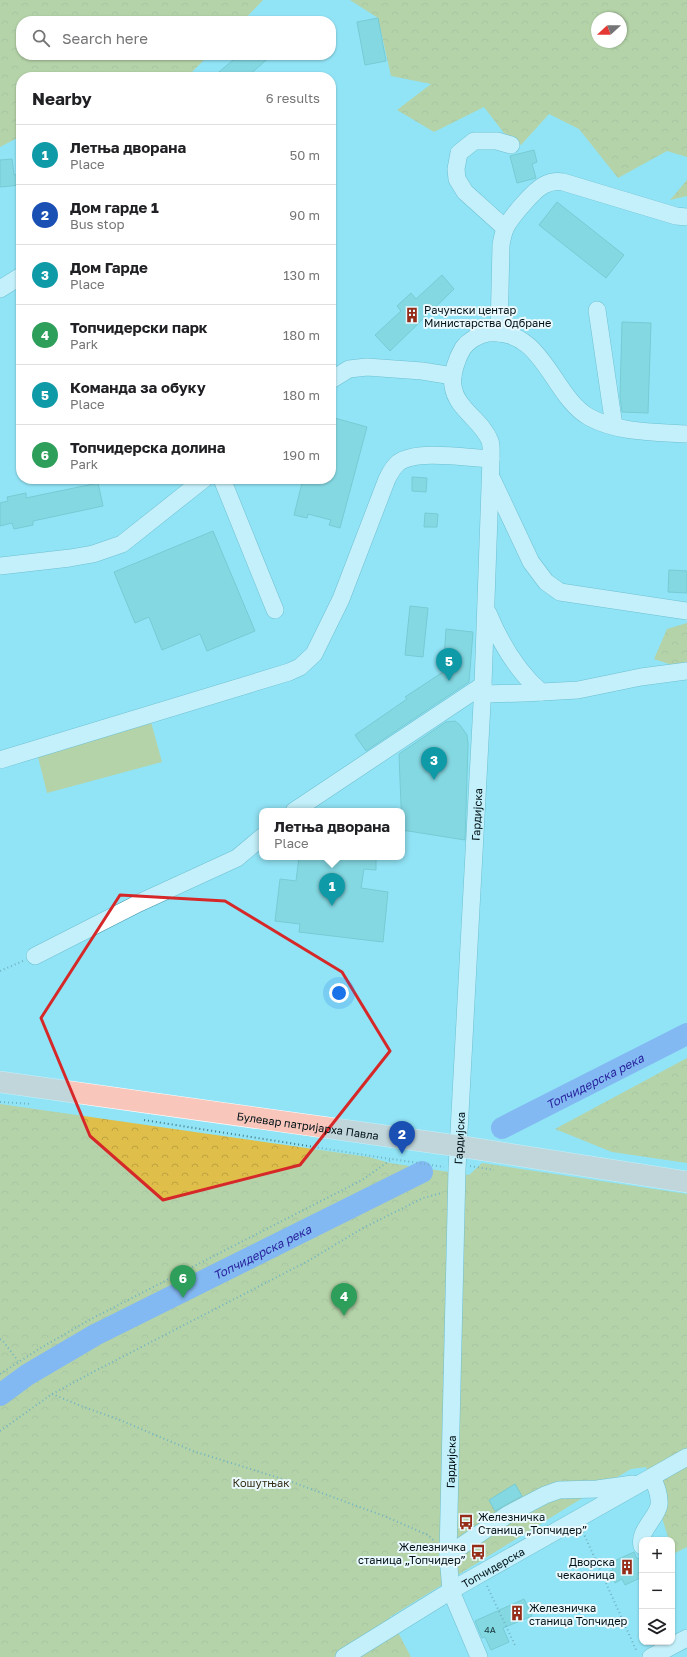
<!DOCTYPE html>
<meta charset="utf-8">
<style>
body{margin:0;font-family:"Golos Text",sans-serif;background:#f6f6f6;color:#202124}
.controls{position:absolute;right:12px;bottom:12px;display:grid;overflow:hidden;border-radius:8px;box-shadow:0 1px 3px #0004}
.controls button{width:36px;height:36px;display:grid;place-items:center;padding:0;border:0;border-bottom:1px solid #e0e0e0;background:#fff;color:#202124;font:20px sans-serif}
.compass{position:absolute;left:591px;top:12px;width:36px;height:36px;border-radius:50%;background:#fff;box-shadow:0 1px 3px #0004;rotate:249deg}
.you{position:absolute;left:339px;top:993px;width:14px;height:14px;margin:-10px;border:3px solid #fff;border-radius:50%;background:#1a73e8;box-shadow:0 0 0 6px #1a73e833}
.badge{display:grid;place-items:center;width:26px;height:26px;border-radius:50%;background:#db2777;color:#fff;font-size:13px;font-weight:700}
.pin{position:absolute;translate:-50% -33px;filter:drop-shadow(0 1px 2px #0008)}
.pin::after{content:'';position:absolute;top:21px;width:14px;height:12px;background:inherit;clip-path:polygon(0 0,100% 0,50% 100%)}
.popup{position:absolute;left:259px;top:808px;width:146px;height:52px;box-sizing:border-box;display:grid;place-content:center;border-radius:8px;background:#fff;filter:drop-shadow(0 1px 3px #0005);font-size:13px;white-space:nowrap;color:#757577}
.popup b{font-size:15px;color:#202124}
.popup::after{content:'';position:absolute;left:50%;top:100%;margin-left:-8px;border:8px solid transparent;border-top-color:#fff}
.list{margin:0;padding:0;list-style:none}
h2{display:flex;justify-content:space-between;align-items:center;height:52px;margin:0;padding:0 16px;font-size:17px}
h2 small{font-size:13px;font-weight:400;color:#757577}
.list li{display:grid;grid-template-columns:26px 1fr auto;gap:12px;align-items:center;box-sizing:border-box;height:60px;padding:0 16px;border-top:1px solid #e0e0e0}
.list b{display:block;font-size:15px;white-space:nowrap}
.list p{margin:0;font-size:13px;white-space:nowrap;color:#757577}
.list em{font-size:13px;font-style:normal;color:#757577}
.icon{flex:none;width:22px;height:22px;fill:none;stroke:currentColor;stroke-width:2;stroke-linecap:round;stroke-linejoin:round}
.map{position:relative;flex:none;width:687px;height:1657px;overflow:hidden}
.search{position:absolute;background:#fff;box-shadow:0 1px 3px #0004;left:16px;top:16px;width:320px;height:44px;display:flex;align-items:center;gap:10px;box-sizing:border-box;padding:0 14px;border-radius:16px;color:#757577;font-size:15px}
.panel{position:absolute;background:#fff;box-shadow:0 1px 3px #0004;left:16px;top:72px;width:320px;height:412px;border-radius:16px}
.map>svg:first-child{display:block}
.forest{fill:url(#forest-crowns);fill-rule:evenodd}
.pitch{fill:#dfbe4a}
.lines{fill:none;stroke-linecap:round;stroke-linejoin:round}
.river{stroke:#7185ef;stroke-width:22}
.building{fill:#74cbc9;stroke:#54aca9}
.minor-casing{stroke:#4195a7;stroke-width:18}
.major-casing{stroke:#fff;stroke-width:22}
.path{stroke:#477984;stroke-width:2;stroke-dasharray:1 3;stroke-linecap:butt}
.minor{stroke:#fff;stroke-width:17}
.major{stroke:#f8c6bb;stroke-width:21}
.marked{fill:none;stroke:#d62828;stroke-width:3;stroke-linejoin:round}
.labels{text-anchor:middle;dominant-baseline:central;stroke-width:4;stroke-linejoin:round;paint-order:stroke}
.number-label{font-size:9px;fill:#1d4043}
.poi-label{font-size:11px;fill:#001116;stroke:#eaf9fd;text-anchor:start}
.street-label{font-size:11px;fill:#001116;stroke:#eaf9fd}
.park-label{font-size:11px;fill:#362f18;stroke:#eaf9fd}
.water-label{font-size:12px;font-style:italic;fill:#251f9b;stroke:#eaf9fd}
</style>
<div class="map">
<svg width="687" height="1657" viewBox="0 0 687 1657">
<defs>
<pattern id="forest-crowns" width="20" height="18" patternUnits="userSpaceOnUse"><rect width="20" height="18" fill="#dfbe4a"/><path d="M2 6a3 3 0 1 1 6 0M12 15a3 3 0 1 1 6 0" fill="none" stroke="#bea240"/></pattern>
</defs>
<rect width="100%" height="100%" fill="#91e4f6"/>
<path class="forest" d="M0 0H263L243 21H21V55H209L187 77H21V136L0 147Z
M350 0H687V157L667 151 618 178 579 129 549 114 521 145 504 133 484 107 434 132 397 110 431 84 391 76 378 18ZM597 18H621V42H597Z
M687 180V196L670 200Z
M687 623V670L654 659 667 629Z
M687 1058V1163L612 1152 555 1129Z
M0 1104 369 1157 390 1163 469 1175 482 1163 687 1194V1547L673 1554 672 1540H669L646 1467 631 1469 597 1489 390 1617 411 1657H0Z"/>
<path class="pitch" d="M151 722 162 762 47 793 37 753Z"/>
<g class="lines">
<g class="river">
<path id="s1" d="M502 1128 687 1034"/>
<path id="s2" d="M0 1395 27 1375 95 1335 422 1172"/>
</g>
</g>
<path class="building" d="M378 18 386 61 365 65 357 22Z
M239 55H272L247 77H213Z
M534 150 537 162 532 164 536 178 517 183 510 156Z
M12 159 14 175 21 174V185L0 187V160Z
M557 202 624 255 606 278 539 225Z
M442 275 454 289 390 351 375 335 401 311 397 306 411 293 416 299Z
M622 322 651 323 648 413 622 412 620 397Z
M331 417 367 427 340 528 329 525 331 520 308 514 307 518 294 515 303 479H331Z
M412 477 427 478 426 492 412 491Z
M98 483 103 506 33 521V525L14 529 12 523 0 526V503L8 501 7 497 26 493V498Z
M425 513 438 514 437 527H424Z
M213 531 255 631 207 651 200 634 162 650 149 617 135 623 114 572Z
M669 570 687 571V593L668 592Z
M410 606 428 608 423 657 405 655Z
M446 629 473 632 469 682 366 751 355 735 407 699 405 697 443 672Z
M455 721 460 725 467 735 468 744 465 840 402 830 399 754 446 722Z
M299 857 376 858V870L364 869 361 888 388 892 383 942 299 932 300 924 275 921 280 879 296 881Z
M515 1484 522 1496 495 1511 489 1500Z
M634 1552 637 1559 642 1557V1571L638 1573 640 1578 625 1585 622 1579 615 1583 610 1571 613 1570 610 1563Z
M524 1599 532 1616 503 1628 509 1642 491 1650 485 1637 482 1638 475 1621Z"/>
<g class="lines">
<g class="minor-casing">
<g id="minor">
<path d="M505 228 465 192 457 179 456 169 459 153 474 141H497L511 145"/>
<path d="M0 289 21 276"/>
<path d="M597 310 614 426"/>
<path d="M499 333 501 245C502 239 503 233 506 227 511 217 534 190 544 185 550 182 557 181 563 182L676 216 687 217"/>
<path d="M331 380 349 369 367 367 422 371 453 376"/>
<path d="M222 479 275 610"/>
<path d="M492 479 531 562 546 582 560 592 687 611"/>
<path d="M0 566 70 558 93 554 122 544 204 479"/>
<path d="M488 613C500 642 517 671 541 692"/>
<path d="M483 694 524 693 578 690 641 677 687 671"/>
<path d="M0 760 289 672 300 667 314 654 341 599 387 479C390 473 393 467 398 463 416 449 467 458 491 459"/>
<path d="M294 811 483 685"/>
<path d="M35 956 139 903 237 858 262 837"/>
<path d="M642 1546C638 1531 657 1518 659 1505 660 1495 656 1486 652 1477"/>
<path d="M448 1555 507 1515 545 1495 559 1490 597 1489 633 1484"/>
<path id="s3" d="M344 1657 457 1587 687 1457"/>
<path id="s4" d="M479 1657 451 1591 448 1555 457 1169 483 685 491 459C491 453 492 447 490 441 482 420 456 409 453 386 451 375 457 358 463 348 469 340 479 335 488 333 543 327 552 396 589 417 618 433 655 432 687 434"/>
<path d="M651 1657 687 1638"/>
</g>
</g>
<g class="major-casing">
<g id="major">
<path id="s5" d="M0 1082 458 1146 687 1182"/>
</g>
</g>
<path class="path" d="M0 971 23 961
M0 1102 31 1104
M144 1120 390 1159
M470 1166 494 1170
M0 1339 3 1341 18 1361
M0 1374 39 1349 91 1319 362 1180 392 1159 444 1167
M52 1394 81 1406 120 1420 193 1451 292 1482 384 1516 428 1535 434 1541
M0 1431 52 1394 95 1371 308 1261 363 1228 423 1198 442 1193
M583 1532 637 1652
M487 1586 515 1645"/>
<use href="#minor" class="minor"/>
<use href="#major" class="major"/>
</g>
<path d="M0 0H687V1657H0ZM120 895 225 901 342 972 390 1051 300 1165 163 1200 90 1136 41 1018Z" fill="#91e4f6" fill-opacity=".55" fill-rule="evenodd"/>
<path class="marked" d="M120 895 225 901 342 972 390 1051 300 1165 163 1200 90 1136 41 1018Z"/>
<defs>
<g id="building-bare" transform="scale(1.2)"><path d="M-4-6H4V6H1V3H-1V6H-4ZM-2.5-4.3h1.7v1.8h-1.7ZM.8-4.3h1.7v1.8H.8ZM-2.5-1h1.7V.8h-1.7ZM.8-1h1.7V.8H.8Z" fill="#952c17" stroke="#eaf9fd" stroke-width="2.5" paint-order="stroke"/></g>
<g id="bus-bare" transform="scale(1.2)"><path d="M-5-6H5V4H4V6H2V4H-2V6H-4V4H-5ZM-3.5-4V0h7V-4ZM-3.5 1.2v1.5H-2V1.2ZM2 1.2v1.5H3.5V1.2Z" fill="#952c17" stroke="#eaf9fd" stroke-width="2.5" paint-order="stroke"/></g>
</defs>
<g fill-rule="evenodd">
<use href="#building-bare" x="412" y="315"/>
<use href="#bus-bare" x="466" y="1522"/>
<use href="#bus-bare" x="478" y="1552"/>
<use href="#building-bare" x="627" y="1567"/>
<use href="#building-bare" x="517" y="1613"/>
</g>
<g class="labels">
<g class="number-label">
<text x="490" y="1629">4A</text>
</g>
<g class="poi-label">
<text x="424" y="309">Рачунски центар<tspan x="424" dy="13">Министарства Одбране</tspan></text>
<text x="478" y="1516">Железничка<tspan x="478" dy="13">Станица „Топчидер”</tspan></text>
<text x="466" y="1546" text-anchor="end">Железничка<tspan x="466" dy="13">станица „Топчидер”</tspan></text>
<text x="615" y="1561" text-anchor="end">Дворска<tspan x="615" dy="13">чекаоница</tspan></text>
<text x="529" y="1607">Железничка<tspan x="529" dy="13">станица Топчидер</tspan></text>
</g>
<g class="street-label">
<text stroke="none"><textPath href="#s4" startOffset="849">Гардијска</textPath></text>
<text stroke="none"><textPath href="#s5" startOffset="311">Булевар патријарха Павла</textPath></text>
<text stroke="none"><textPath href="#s4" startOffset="525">Гардијска</textPath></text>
<text stroke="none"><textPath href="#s4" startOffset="201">Гардијска</textPath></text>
<text stroke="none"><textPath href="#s3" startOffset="174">Топчидерска</textPath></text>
</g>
<g class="park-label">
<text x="261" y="1482">Кошутњак</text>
</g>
<g class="water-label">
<text stroke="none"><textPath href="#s1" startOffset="104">Топчидерска река</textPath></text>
<text stroke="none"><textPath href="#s2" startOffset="299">Топчидерска река</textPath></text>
</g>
</g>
</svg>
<div class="controls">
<button>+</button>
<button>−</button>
<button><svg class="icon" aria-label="layers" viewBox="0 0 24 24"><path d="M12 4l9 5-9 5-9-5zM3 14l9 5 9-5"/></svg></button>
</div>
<svg class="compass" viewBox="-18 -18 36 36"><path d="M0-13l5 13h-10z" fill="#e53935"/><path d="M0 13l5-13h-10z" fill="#757577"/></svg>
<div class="you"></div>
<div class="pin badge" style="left:332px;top:906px;background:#0f9aa8">1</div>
<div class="popup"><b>Летња дворана</b>Place</div>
<div class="pin badge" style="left:402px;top:1154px;background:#1a4fb4">2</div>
<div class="pin badge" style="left:434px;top:780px;background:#0f9aa8">3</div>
<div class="pin badge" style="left:344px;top:1316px;background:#2e9e5b">4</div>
<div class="pin badge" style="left:449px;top:681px;background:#0f9aa8">5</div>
<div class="pin badge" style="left:183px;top:1298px;background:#2e9e5b">6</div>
<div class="search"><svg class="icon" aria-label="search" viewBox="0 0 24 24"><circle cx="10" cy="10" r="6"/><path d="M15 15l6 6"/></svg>Search here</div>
<section class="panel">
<h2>Nearby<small>6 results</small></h2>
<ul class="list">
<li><span class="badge" style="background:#0f9aa8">1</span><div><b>Летња дворана</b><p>Place</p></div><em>50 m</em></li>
<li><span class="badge" style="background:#1a4fb4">2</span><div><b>Дом гарде 1</b><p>Bus stop</p></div><em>90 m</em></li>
<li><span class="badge" style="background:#0f9aa8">3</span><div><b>Дом Гарде</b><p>Place</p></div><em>130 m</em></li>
<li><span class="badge" style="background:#2e9e5b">4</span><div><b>Топчидерски парк</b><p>Park</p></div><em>180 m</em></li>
<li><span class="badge" style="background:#0f9aa8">5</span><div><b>Команда за обуку</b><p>Place</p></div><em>180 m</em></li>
<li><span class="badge" style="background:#2e9e5b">6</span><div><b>Топчидерска долина</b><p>Park</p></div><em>190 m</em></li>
</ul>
</section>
</div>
